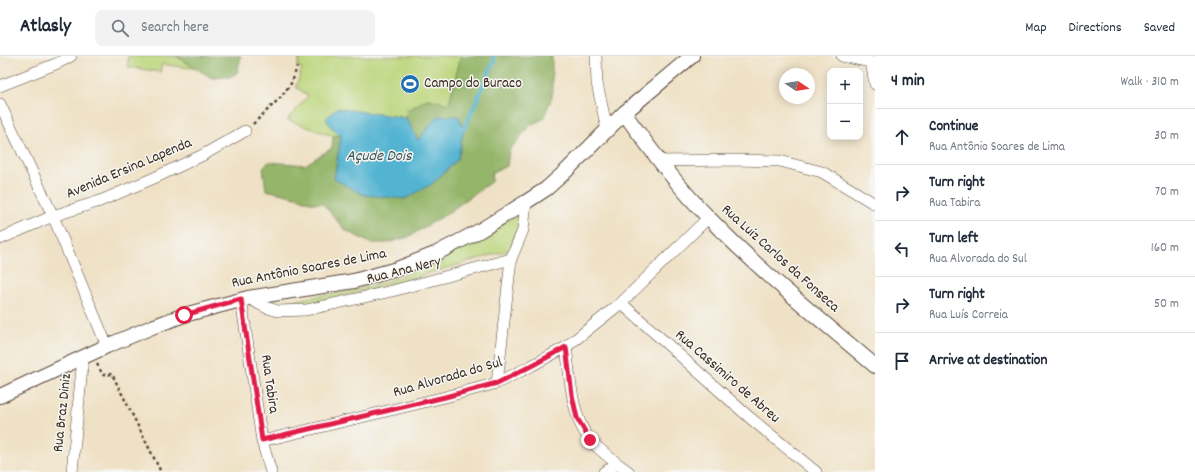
<!DOCTYPE html>
<meta charset="utf-8">
<style>
body{margin:0;font-family:Dekko,sans-serif;background:#f2f2f3;color:#1f2937}
.controls{position:absolute;right:12px;top:12px;display:grid;overflow:hidden;border-radius:8px;box-shadow:0 2px 10px #0003}
.controls button{width:36px;height:36px;display:grid;place-items:center;padding:0;border:0;border-bottom:1px solid #e0e1e3;background:#fff;color:#1f2937;font:20px sans-serif}
.compass{position:absolute;left:779px;top:12px;width:36px;height:36px;border-radius:50%;background:#fff;box-shadow:0 2px 10px #0003;rotate:102deg}
.stop{position:absolute;width:12px;height:12px;margin:-9px;border:3px solid #e11d48;border-radius:50%;background:#fff}
.stop.end{background:#e11d48;border-color:#fff;box-shadow:0 1px 4px #0008}
.list{margin:0;padding:0;list-style:none}
h2{display:flex;justify-content:space-between;align-items:center;height:52px;margin:0;padding:0 16px;font-size:17px}
h2 small{font-size:13px;font-weight:400;color:#747a83}
.list li{display:grid;grid-template-columns:26px 1fr auto;gap:12px;align-items:center;box-sizing:border-box;height:56px;padding:0 16px;border-top:1px solid #e0e1e3}
.list b{display:block;font-size:15px;white-space:nowrap}
.list p{margin:0;font-size:13px;white-space:nowrap;color:#747a83}
.list em{font-size:13px;font-style:normal;color:#747a83}
.icon{flex:none;width:22px;height:22px;fill:none;stroke:currentColor;stroke-width:2;stroke-linecap:round;stroke-linejoin:round}
.map{position:relative;flex:none;width:875px;height:416px;overflow:hidden}
header{display:flex;align-items:center;gap:24px;box-sizing:border-box;height:56px;padding:0 20px;background:#fff;border-bottom:1px solid #e0e1e3}
header strong{font-size:19px}
nav{display:flex;gap:22px;margin-inline-start:auto;font-size:14px}
.search{width:280px;height:36px;background:#f2f2f3;display:flex;align-items:center;gap:10px;box-sizing:border-box;padding:0 14px;border-radius:8px;color:#747a83;font-size:15px}
main{display:flex}
aside{flex:1;background:#fff}
.map>svg:first-child{display:block}
.green{fill:#bcd57b;stroke:#7c804c}
.forest{fill:#95b66b;stroke:#687044}
.water{fill:#53b4d2;stroke:#476f78}
.lines{fill:none;stroke-linecap:round;stroke-linejoin:round}
.stream{stroke:#53b4d2;stroke-width:4}
.minor-casing{stroke:#564537;stroke-width:12}
.tertiary-casing{stroke:#564537;stroke-width:16}
.path{stroke:#564537;stroke-width:2.5;stroke-dasharray:3 3;stroke-linecap:butt}
.minor{stroke:#fff;stroke-width:11}
.tertiary{stroke:#fff;stroke-width:14}
.route{stroke:#e11d48;stroke-width:5}
.labels{text-anchor:middle;dominant-baseline:central;stroke-width:3;stroke-linejoin:round;paint-order:stroke}
.poi-label{font-size:15px;fill:#3b2a1e;stroke:#f6f6f2;text-anchor:start}
.street-label{font-size:15px;fill:#3b2a1e;stroke:#f6f6f2}
.water-label{font-size:16px;font-style:italic;fill:#435a5d;stroke:#f6f6f2}
</style>
<header>
<strong>Atlasly</strong>
<div class="search"><svg class="icon" aria-label="search" viewBox="0 0 24 24"><circle cx="10" cy="10" r="6"/><path d="M15 15l6 6"/></svg>Search here</div>
<nav><a>Map</a><a>Directions</a><a>Saved</a></nav>
</header>
<main>
<div class="map">
<svg width="875" height="416" viewBox="0 0 875 416">
<rect width="100%" height="100%" fill="#f6f6f2"/>
<filter id="ink" filterUnits="userSpaceOnUse"><feTurbulence type="fractalNoise" baseFrequency=".025" numOctaves="2"/><feDisplacementMap in="SourceGraphic" scale="8" xChannelSelector="R" yChannelSelector="G"/><feConvolveMatrix kernelMatrix="1 2 1 2 8 2 1 2 1" color-interpolation-filters="sRGB"/></filter>
<filter id="wash" filterUnits="userSpaceOnUse"><feTurbulence type="fractalNoise" baseFrequency=".012" numOctaves="4" result="noise"/><feDisplacementMap in="SourceGraphic" scale="16" xChannelSelector="R" yChannelSelector="G"/><feGaussianBlur stdDeviation="0.9" result="paint"/><feColorMatrix in="noise" values="0 0 0 0 0 0 0 0 0 0 0 0 0 0 0 0 0 1.4 0 .05"/><feComposite in="paint" operator="in"/></filter>
<g filter="url(#wash)">
<rect width="100%" height="100%" fill="#efe1c5"/>
<path class="green" d="M128 0H176L196 13 162 8 160 16 128 11Z
M300 0H461L449 48 428 43 407 54 406 62 336 52 332 72 341 79 333 80 287 64 308 40 296 31 302 12 297 11Z
M523 155 521 166 509 194 378 232 299 250 289 249V245L349 235 380 228 436 207Z"/>
<path class="forest" d="M176 0H241L237 17 229 21 212 22Z
M461 0H552V41L543 63 530 69 509 95 507 110 491 117 492 125 445 159 408 181 386 187H370L345 174 322 147H312L300 142 266 134 263 111 269 106 305 109 332 92 333 80 341 79 405 143 438 60 418 84 406 62 407 54 428 43 449 48Z"/>
<path class="water" d="M336 52 406 62 418 84 438 60H459L464 73 458 103 432 128 405 143 364 139 334 123 341 80 332 72 326 63Z"/>
<g class="lines">
<path class="stream" d="M464 73 494 5V0"/>
</g>
</g>
<g filter="url(#ink)">
<g class="lines">
<g class="minor-casing">
<path id="minor" d="M596 0 597 27 607 74
M842 0 871 6 875 28
M0 30 58 7 71 0
M0 48 53 160 107 290
M659 105 734 104 780 105 822 116 875 148
M0 183 53 160 100 145 154 122 203 99 245 75
M248 242 265 251 278 255 306 254 392 235 511 203 523 174 526 146
M241 243 262 385 271 416
M621 247 749 361 816 416
M566 291C570 318 571 363 591 385 602 396 616 407 629 416
M497 327 511 203
M262 385 445 341 497 327 531 310 566 291 621 247 708 162
M72 416 83 301
M604 416 618 408"/>
</g>
<g class="tertiary-casing">
<path id="tertiary" d="M624 57C651 94 678 131 710 163 761 216 819 262 875 310
M0 340 107 290 152 271 184 259 248 242 354 225 397 213 435 198 479 175 526 146 546 133 565 116 624 57 692 0"/>
</g>
<path class="path" d="M253 68 281 41 292 26 297 11
M97 308 103 319 112 318 161 416"/>
<use href="#minor" class="minor"/>
<use href="#tertiary" class="tertiary"/>
</g>
</g>
<g class="lines" filter="url(#ink)">
<path class="route" d="M184 259 241 243 262 384 445 341 497 327 531 310 566 291 572 339 577 362 590 384"/>
</g>
<defs>
<g id="stadium-disc" transform="scale(1)"><circle r="9.5" fill="#1f6fb2" stroke="#f6f6f2"/><path d="M0-5a6.5 5 0 1 0 0 10a6.5 5 0 1 0 0-10ZM-3.5-1.8h7v3.6h-7Z" fill="#fff"/></g>
</defs>
<g fill-rule="evenodd">
<use href="#stadium-disc" x="410" y="28"/>
</g>
<g class="labels">
<g class="poi-label">
<text x="424" y="28">Campo do Buraco</text>
</g>
<g class="street-label">
<text transform="translate(129 113) rotate(-23)">Avenida Ersina Lapenda</text>
<text transform="translate(780 203) rotate(42)">Rua Luiz Carlos da Fonseca</text>
<text transform="translate(309 213) rotate(-11)">Rua Antônio Soares de Lima</text>
<text transform="translate(404 215) rotate(-14)">Rua Ana Nery</text>
<text transform="translate(727 321) rotate(41)">Rua Cassimiro de Abreu</text>
<text transform="translate(448 322) rotate(-16)">Rua Alvorada do Sul</text>
<text transform="translate(269 328) rotate(82)">Rua Tabira</text>
<text transform="translate(63 357) rotate(-84)">Rua Braz Diniz</text>
</g>
<g class="water-label">
<text x="379" y="100">Açude Dois</text>
</g>
</g>
</svg>
<div class="controls">
<button>+</button>
<button>−</button>
</div>
<svg class="compass" viewBox="-18 -18 36 36"><path d="M0-13l5 13h-10z" fill="#e53935"/><path d="M0 13l5-13h-10z" fill="#747a83"/></svg>
<div class="stop" style="left:184px;top:259px"></div>
<div class="stop end" style="left:590px;top:384px"></div>
</div>
<aside>
<h2>4 min<small>Walk · 310 m</small></h2>
<ul class="list">
<li><svg class="icon" aria-label="ahead" viewBox="0 0 24 24"><path d="M12 20V5M6 11l6-6 6 6"/></svg><div><b>Continue</b><p>Rua Antônio Soares de Lima</p></div><em>30 m</em></li>
<li><svg class="icon" aria-label="right" viewBox="0 0 24 24"><path d="M7 20v-9h11M14 6l5 5-5 5"/></svg><div><b>Turn right</b><p>Rua Tabira</p></div><em>70 m</em></li>
<li><svg class="icon" aria-label="left" viewBox="0 0 24 24"><path d="M17 20v-9H6M10 6l-5 5 5 5"/></svg><div><b>Turn left</b><p>Rua Alvorada do Sul</p></div><em>160 m</em></li>
<li><svg class="icon" aria-label="right" viewBox="0 0 24 24"><path d="M7 20v-9h11M14 6l5 5-5 5"/></svg><div><b>Turn right</b><p>Rua Luís Correia</p></div><em>50 m</em></li>
<li><svg class="icon" aria-label="arrive" viewBox="0 0 24 24"><path d="M6 21V4h12l-3 4 3 4H6"/></svg><div><b>Arrive at destination</b></div></li>
</ul>
</aside>
</main>
